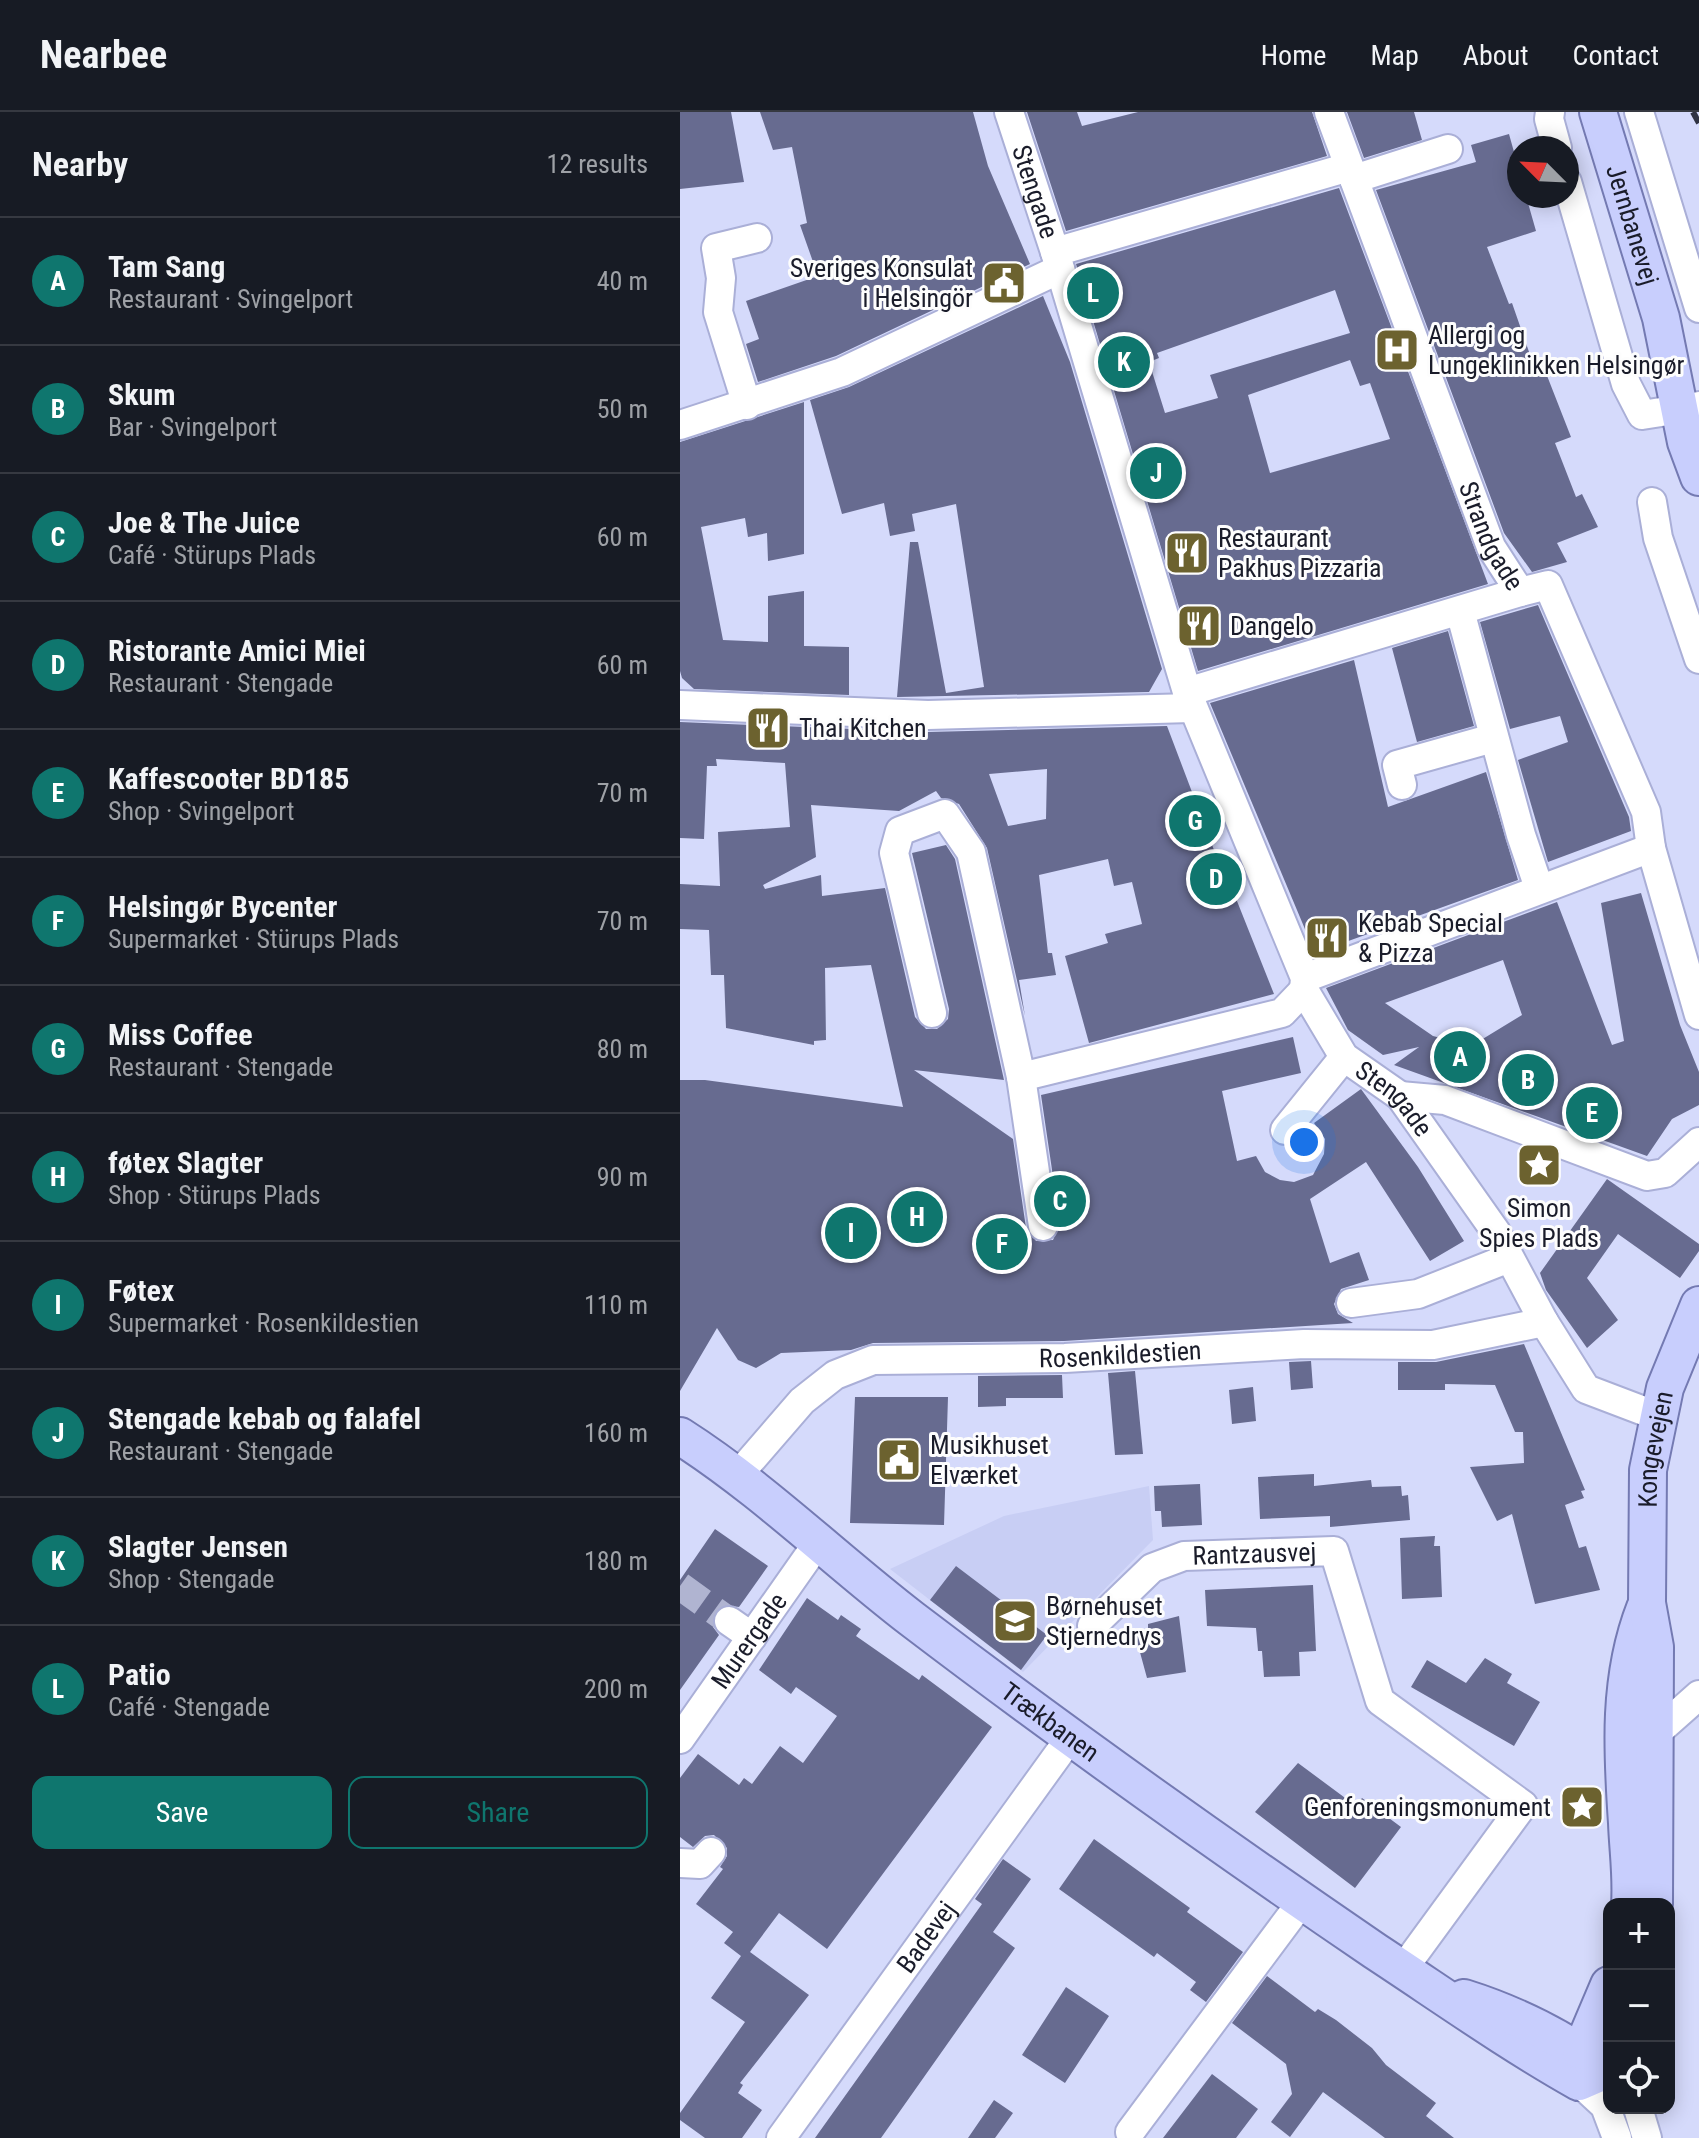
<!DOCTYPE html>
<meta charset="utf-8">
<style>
body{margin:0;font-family:"Roboto Condensed",sans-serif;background:#20242c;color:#f1f3f6}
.controls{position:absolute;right:24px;bottom:24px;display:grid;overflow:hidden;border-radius:16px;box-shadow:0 4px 20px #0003}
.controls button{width:72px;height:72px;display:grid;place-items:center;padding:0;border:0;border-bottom:2px solid #363941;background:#171b24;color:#f1f3f6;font:40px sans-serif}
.compass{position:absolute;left:827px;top:24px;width:72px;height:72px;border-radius:50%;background:#171b24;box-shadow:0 4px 20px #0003;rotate:294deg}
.you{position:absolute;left:624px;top:1030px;width:28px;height:28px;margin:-20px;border:6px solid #fff;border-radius:50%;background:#1a73e8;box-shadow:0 0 0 12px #1a73e833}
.badge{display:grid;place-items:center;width:52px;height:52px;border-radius:50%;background:#0f766e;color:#fff;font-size:26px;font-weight:700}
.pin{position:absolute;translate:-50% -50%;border:4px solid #fff;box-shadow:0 2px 8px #0006}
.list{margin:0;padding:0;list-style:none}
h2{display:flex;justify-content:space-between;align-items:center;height:104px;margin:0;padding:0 32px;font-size:34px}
h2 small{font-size:26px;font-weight:400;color:#9ea1a6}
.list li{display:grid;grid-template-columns:52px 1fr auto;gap:24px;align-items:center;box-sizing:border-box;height:128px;padding:0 32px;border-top:2px solid #363941}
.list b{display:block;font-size:30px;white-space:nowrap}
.list p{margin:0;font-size:26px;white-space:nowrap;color:#9ea1a6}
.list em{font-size:26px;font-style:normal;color:#9ea1a6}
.actions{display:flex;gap:16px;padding:24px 32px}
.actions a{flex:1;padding:18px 0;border:2px solid #0f766e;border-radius:16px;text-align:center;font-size:28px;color:#0f766e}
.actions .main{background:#0f766e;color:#fff}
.icon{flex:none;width:44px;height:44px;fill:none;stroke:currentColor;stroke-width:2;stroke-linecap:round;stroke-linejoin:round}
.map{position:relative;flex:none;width:1019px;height:2026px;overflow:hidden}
header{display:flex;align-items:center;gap:48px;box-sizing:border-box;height:112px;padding:0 40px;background:#171b24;border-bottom:2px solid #363941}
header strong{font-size:38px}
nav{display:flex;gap:44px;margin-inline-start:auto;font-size:28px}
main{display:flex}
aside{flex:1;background:#171b24}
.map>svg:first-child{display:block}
.built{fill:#c8cef4}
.building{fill:#676b90;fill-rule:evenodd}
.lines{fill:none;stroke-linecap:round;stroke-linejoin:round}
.minor-tunnel{stroke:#b0b4d1;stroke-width:28;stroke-dasharray:28 14;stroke-linecap:butt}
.minor-casing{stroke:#aaafd7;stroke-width:32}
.major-casing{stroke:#747ab2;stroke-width:40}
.minor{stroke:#fff;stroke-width:28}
.major{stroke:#c8cefd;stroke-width:36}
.rail{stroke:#303343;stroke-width:6;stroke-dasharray:16 8;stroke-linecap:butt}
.labels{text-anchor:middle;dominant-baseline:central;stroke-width:6;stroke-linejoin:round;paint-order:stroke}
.street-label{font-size:26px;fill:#1a1c2a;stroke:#fdfdfd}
.poi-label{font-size:26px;fill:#1a1c2a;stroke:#fdfdfd;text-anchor:start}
</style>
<header>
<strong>Nearbee</strong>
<nav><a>Home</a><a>Map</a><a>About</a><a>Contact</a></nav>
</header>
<main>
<aside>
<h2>Nearby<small>12 results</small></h2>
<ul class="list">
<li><span class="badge">A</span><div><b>Tam Sang</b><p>Restaurant · Svingelport</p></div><em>40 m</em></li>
<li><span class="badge">B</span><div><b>Skum</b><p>Bar · Svingelport</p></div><em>50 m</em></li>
<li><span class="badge">C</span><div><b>Joe &amp; The Juice</b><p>Café · Stürups Plads</p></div><em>60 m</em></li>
<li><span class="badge">D</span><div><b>Ristorante Amici Miei</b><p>Restaurant · Stengade</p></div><em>60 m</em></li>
<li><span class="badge">E</span><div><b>Kaffescooter BD185</b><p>Shop · Svingelport</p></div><em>70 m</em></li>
<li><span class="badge">F</span><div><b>Helsingør Bycenter</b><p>Supermarket · Stürups Plads</p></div><em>70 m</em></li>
<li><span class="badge">G</span><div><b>Miss Coffee</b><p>Restaurant · Stengade</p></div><em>80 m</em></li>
<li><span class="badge">H</span><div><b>føtex Slagter</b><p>Shop · Stürups Plads</p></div><em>90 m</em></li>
<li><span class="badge">I</span><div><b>Føtex</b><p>Supermarket · Rosenkildestien</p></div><em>110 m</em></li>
<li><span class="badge">J</span><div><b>Stengade kebab og falafel</b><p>Restaurant · Stengade</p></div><em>160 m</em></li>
<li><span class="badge">K</span><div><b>Slagter Jensen</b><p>Shop · Stengade</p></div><em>180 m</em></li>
<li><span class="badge">L</span><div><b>Patio</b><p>Café · Stengade</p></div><em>200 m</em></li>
</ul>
<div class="actions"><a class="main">Save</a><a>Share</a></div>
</aside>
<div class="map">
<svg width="1019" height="2026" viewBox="0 0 1019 2026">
<rect width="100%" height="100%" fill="#d5dafb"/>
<path class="built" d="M469 1374 473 1428 343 1560 210 1457 324 1404Z"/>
<path class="building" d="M0 0H51L64 70 0 77Z
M80 0H293L308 54 350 152 156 244 78 270 66 232 79 227 66 189 138 164 120 113 127 111 112 35 93 38Z
M347 0H397L402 14 458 0H632L647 44 386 119Z
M667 0H734L742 28 684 46Z
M829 22 839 58V84H846L856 119 807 135 829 192 832 191 856 260 864 256 891 325 875 331 896 385 902 382 918 415 877 431 887 450 852 460 824 421 696 78 796 50 791 33Z
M659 76 808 472 518 559 396 152ZM655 178 670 221 530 263 538 286 485 301 469 250 479 246 477 241ZM670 248 680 274 690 271 710 327 590 361 568 283Z
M363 184 390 250 482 557 469 580 217 585 230 430H238L266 581 304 575 276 392 232 402 235 419 210 424 204 391 162 402 130 288 169 275Z
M124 290V442L88 449 87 421 68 425 65 406 21 415 43 528 88 530V484L124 479V534L169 535V583L14 577 2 566 0 559V330Z
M858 493 949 705 951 719 868 750 838 648 888 630 880 604 830 617 800 510Z
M768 519 794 614 737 630 712 536Z
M674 548 708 695 806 660 838 768 635 841 530 591Z
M0 610 248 620 487 614 548 775 551 774 594 882 409 931 385 844 428 831 425 822 462 812 452 770 434 774 428 747 359 763 368 841H372L376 863 339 868 345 904 307 736 279 692 261 686 256 679 219 699 131 693 136 745 83 773 85 777 141 763 142 784 205 776 235 905 246 917H257L268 907 269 897 232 741 266 733 275 747 324 968 234 958 333 1027 346 1116 356 1129 373 1128 380 1112 361 983 613 925 621 961 542 979 557 1049 576 1044 585 1060 600 1068 614 1070 633 1063 644 1042 645 1027 634 1011 681 977 738 1055 784 1129 750 1149 686 1050 630 1087 650 1151 679 1140 689 1168 661 1177 654 1192 658 1202 673 1211 384 1229 193 1231 171 1238 101 1241 76 1256 58 1248 37 1216 0 1279V968H25L223 995 191 853 145 856 146 928 134 929V933L46 916 44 863H31L29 818 0 817V772L40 774 38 720 110 715 105 651 36 647 37 654H27L24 727 0 726ZM367 657 366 707 328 714 309 662Z
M961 781 1000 913 1019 960V993L992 1007 967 1044 714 953 739 935 703 943 668 918 646 876 877 790 932 933 944 929 921 791ZM823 848 842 903 801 928 781 919 776 930 753 924 705 891Z
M927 1067 1019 1132V1139L1000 1166 938 1122 907 1166 938 1208 907 1236 866 1178 860 1161Z
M844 1232 905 1378 901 1379 904 1386 885 1393 899 1436 906 1434 920 1478 855 1492 832 1402 817 1409 790 1355 844 1351 843 1320H835L815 1273 765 1272V1278H718V1250H756Z
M631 1249 633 1276 611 1278 609 1250Z
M455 1259 463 1342 435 1343 428 1261Z
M382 1263 383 1286H326V1294L298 1295V1264Z
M573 1275 576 1309 552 1312 549 1278Z
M175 1285H268L264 1413 170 1411Z
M634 1362V1374L691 1368 692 1375 721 1374 722 1384 728 1383 730 1408 650 1415V1404L580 1407 578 1365Z
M520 1372 522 1413 482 1415 481 1399H475L474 1374Z
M35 1417 88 1454 59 1495 43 1493 35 1500 33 1515 39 1523 0 1578V1468Z
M755 1424 754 1434H760L762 1485 722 1487 720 1426Z
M276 1454 367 1523 341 1558 250 1488Z
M633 1473 636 1539 619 1540 620 1564 584 1565 582 1539H578L576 1516 527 1514 525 1478Z
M127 1486 158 1508 161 1503 181 1517 176 1524 239 1568 242 1563 312 1615 147 1837 99 1801 70 1840 129 1883 60 1971 63 1973 58 1981 82 1998 62 2026H25L0 2008V2001L65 1910 31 1886 61 1844 44 1831 53 1820 16 1792 43 1757 40 1755 47 1744V1736L34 1723 25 1724 13 1735 0 1725V1666L18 1642 59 1673 64 1666 72 1672 100 1634 123 1651 157 1604 116 1575 111 1582 79 1558Z
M499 1504 506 1560 467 1566 455 1522 468 1518V1512Z
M805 1546 832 1562 827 1571 860 1590 834 1634 731 1575 747 1548 786 1571Z
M618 1651 676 1694 682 1686 721 1715 675 1776 575 1700Z
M414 1727 510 1796 507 1800 563 1840 526 1890 510 1878 516 1870 477 1841 474 1845 379 1777Z
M323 1747 351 1767 313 1820 335 1836 201 2026H135L302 1792 295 1787Z
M587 1864 635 1900 638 1897 656 1908 692 1936 706 1953 756 1991 746 2004 774 2026H705L643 1980 610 2025 591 2010 612 1982 606 1952 552 1911Z
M386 1875 429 1904 385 1971 342 1943Z
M532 1962 578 1997 556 2026H483Z
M314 1988 333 2001 315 2026H288Z"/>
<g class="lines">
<path class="minor-tunnel" d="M0 1474 49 1509"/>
<g class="minor-casing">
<g id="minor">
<path id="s1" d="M329 0 375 140 507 580 625 866 624 878 664 945 720 984 816 1120 864 1210 906 1277 977 1304"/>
<path id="s2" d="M649 0 811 435 840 480 868 473 966 700 971 736 1019 903"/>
<path d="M870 0 869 7 877 36"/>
<path d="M959 0 1019 196"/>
<path d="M674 67 768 37"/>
<path d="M887 70 946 272 962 303 1019 294"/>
<path d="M375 140 669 55"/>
<path d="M67 293 38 200 41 166 36 136 77 126"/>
<path d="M0 313 162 260 380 157"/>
<path d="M972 390 978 426 1019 547"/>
<path d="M780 499 841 723 859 776"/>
<path d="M507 580 840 480"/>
<path d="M0 593 248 603 512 596"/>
<path d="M722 673 717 653 813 626"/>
<path d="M625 866 971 736"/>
<path d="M252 901 214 741 220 719 265 702 291 740 341 965 363 1114"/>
<path d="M341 965 602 901 624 878"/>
<path d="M720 984 765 988 967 1064 985 1061 1019 1030"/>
<path d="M605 1018 664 945"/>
<path d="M671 1191 738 1182 829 1146"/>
<path id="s3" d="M58 1363 122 1289 155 1263 193 1248 385 1246 624 1232 753 1233 864 1210"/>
<path d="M49 1509 72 1525"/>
<path id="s4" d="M412 1514 472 1456 504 1444 654 1439 700 1589 843 1693 723 1857"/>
<path d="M975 1622 1019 1583"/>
<path id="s5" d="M0 1627 137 1432"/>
<path d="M0 1751 20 1752 31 1740"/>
<path d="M900 1953 899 1970 925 1994 937 2026"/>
<path d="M958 1996 967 2026"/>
<path d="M450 2020 623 1788"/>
<path id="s6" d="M101 2026 390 1626"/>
</g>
</g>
<g class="major-casing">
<g id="major">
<path id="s7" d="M918 0 981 206 1006 330 1019 365"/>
<path id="s8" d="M0 1324C83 1377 154 1447 232 1507 383 1622 538 1732 695 1839 762 1883 828 1930 899 1970L929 1957"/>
<path d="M950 1792C952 1765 948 1738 947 1711 942 1638 938 1565 965 1496"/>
<path id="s9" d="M974 1792 975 1535 967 1491 968 1358 985 1276 1019 1193"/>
<path d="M784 1886C838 1903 881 1926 928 1958"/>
<path d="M901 1939 929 1873"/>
</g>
</g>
<use href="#minor" class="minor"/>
<use href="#major" class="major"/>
<path class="rail" d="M1013 0 1019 11"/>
</g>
<defs>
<g id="civic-square" transform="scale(2.3)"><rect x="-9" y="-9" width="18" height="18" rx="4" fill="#6c622f" stroke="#fdfdfd"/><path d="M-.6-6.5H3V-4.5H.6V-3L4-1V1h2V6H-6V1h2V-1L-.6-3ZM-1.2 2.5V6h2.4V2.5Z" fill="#fff"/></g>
<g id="hospital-square" transform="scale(2.3)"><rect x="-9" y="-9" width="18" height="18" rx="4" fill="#6c622f" stroke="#fdfdfd"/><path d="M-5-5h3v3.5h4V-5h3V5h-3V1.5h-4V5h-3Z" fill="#fff"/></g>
<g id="restaurant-square" transform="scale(2.3)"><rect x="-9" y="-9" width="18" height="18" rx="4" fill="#6c622f" stroke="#fdfdfd"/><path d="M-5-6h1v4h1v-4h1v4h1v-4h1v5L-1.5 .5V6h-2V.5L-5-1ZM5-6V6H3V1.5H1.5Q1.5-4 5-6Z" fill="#fff"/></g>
<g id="sight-square" transform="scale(2.3)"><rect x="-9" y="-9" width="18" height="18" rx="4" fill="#6c622f" stroke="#fdfdfd"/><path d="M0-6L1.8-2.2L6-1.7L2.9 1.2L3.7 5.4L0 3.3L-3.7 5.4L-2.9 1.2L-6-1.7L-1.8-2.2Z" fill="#fff"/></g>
<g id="school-square" transform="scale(2.3)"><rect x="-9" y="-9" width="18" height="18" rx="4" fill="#6c622f" stroke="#fdfdfd"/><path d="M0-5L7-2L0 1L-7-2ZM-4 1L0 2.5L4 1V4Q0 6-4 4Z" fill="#fff"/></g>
</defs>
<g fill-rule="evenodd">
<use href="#civic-square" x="324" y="171"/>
<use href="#hospital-square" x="717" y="238"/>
<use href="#restaurant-square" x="507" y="441"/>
<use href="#restaurant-square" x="519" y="514"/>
<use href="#restaurant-square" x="88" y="616"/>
<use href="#restaurant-square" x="647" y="826"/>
<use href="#sight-square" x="859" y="1053"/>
<use href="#civic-square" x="219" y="1348"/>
<use href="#school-square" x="335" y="1509"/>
<use href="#sight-square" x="902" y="1695"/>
</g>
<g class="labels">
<g class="street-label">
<text stroke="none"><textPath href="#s1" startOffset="84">Stengade</textPath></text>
<text stroke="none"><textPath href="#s7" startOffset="118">Jernbanevej</textPath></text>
<text stroke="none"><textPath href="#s2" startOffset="454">Strandgade</textPath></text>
<text stroke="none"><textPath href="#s1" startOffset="1072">Stengade</textPath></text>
<text stroke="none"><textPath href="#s3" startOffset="428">Rosenkildestien</textPath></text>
<text stroke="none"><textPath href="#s9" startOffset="456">Kongevejen</textPath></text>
<text stroke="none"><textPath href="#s4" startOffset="188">Rantzausvej</textPath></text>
<text stroke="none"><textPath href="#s5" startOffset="120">Murergade</textPath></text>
<text stroke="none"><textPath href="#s8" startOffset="468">Trækbanen</textPath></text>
<text stroke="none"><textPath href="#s6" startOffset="248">Badevej</textPath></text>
</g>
<g class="poi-label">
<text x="293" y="156" text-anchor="end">Sveriges Konsulat<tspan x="293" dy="30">i Helsingör</tspan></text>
<text x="748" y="223">Allergi og<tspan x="748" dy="30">Lungeklinikken Helsingør</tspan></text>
<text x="538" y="426">Restaurant<tspan x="538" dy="30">Pakhus Pizzaria</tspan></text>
<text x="550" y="514">Dangelo</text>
<text x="119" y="616">Thai Kitchen</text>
<text x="678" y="811">Kebab Special<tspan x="678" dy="30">&amp; Pizza</tspan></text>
<text x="859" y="1096" text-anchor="middle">Simon<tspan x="859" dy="30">Spies Plads</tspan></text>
<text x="250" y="1333">Musikhuset<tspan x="250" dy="30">Elværket</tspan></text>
<text x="366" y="1494">Børnehuset<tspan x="366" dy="30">Stjernedrys</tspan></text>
<text x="871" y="1695" text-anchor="end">Genforeningsmonument</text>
</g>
</g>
</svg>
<div class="controls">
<button>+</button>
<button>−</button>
<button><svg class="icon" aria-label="locate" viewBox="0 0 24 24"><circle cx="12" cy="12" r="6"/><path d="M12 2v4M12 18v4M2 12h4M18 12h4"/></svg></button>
</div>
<svg class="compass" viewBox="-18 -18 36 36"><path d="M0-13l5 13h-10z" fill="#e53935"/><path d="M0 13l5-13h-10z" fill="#9ea1a6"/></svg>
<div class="you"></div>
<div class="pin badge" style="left:780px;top:945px">A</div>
<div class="pin badge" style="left:848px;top:968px">B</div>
<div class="pin badge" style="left:380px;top:1089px">C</div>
<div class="pin badge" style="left:536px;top:767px">D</div>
<div class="pin badge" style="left:912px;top:1001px">E</div>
<div class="pin badge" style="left:322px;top:1132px">F</div>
<div class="pin badge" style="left:515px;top:709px">G</div>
<div class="pin badge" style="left:237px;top:1105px">H</div>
<div class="pin badge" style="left:171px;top:1121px">I</div>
<div class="pin badge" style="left:476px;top:361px">J</div>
<div class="pin badge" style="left:444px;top:250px">K</div>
<div class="pin badge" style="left:413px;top:181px">L</div>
</div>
</main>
